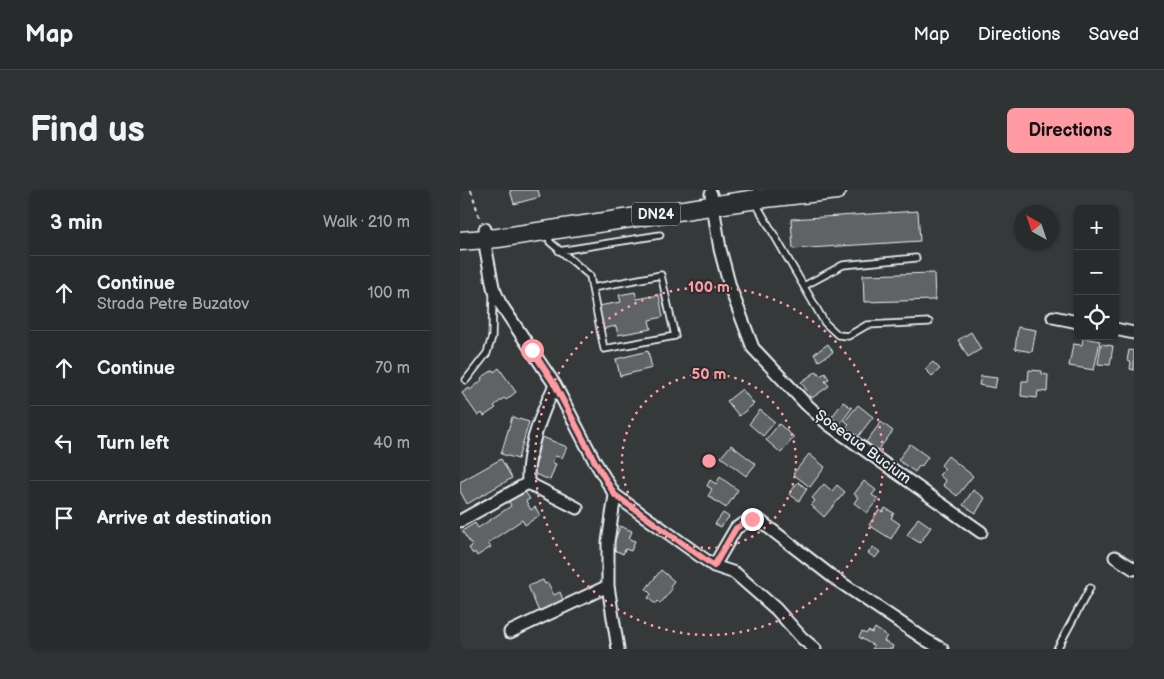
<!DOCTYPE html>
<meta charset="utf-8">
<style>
body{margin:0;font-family:"Balsamiq Sans",sans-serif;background:#303334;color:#f1f3f6}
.controls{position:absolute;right:15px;top:15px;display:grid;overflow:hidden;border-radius:8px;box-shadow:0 1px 4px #0004}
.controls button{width:45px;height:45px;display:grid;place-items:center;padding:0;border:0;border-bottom:1px solid #444748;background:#282b2c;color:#f1f3f6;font:25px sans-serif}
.compass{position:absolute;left:554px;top:15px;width:45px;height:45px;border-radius:50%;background:#282b2c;box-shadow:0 1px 4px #0004;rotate:320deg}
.stop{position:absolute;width:15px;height:15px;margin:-11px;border:4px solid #ff9aa2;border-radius:50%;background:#fff}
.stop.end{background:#ff9aa2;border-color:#fff;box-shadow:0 1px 5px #0008}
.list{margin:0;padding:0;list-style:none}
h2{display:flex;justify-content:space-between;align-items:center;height:65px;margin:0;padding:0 20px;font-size:21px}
h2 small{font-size:16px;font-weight:400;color:#a5a7a9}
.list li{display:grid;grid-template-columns:32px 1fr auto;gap:15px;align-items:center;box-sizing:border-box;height:75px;padding:0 20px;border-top:1px solid #444748}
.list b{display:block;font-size:19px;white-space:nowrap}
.list p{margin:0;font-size:16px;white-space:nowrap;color:#a5a7a9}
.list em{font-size:16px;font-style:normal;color:#a5a7a9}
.icon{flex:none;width:28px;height:28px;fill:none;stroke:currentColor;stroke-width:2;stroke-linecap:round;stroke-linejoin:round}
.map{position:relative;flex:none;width:674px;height:459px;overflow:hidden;border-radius:8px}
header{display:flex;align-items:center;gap:30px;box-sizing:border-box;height:70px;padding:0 25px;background:#282b2c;border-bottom:1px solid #444748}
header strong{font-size:24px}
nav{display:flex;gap:28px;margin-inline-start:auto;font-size:18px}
.intro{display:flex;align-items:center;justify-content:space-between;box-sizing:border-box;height:120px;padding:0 30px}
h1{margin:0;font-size:35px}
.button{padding:12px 22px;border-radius:8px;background:#ff9aa2;color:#111;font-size:18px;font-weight:700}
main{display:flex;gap:30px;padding:0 30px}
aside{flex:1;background:#282b2c;border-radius:8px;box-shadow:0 1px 4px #0004}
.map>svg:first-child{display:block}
.building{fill:#5f6365;stroke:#e8f1f8}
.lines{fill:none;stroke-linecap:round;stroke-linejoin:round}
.lane-casing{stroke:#e8f1f8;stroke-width:9}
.street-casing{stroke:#e8f1f8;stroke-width:15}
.primary-casing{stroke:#e8f1f8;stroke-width:21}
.path{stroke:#e8f1f8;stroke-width:2;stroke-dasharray:4 4;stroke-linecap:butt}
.lane{stroke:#2a2d2e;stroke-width:5.5}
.street{stroke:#2a2d2e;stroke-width:11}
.primary{stroke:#2a2d2e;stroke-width:18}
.route{stroke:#ff9aa2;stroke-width:6}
.ring{fill:none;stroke:#ff9aa2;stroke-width:2.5;stroke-dasharray:2.5 5}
.labels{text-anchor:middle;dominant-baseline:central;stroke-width:4;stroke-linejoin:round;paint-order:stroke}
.shield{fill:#2a2d2e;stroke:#afb6bb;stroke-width:1}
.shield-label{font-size:14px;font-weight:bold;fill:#e8f1f8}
.street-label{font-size:15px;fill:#e8f1f8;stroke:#2a2d2e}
.centre{fill:#ff9aa2;stroke:#2a2d2e;stroke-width:2.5}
.ring-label{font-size:15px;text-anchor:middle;font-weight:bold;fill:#ff9aa2;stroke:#2a2d2e;stroke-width:4;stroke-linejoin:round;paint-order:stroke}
</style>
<header>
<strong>Map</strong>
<nav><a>Map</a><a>Directions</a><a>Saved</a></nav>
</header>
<div class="intro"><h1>Find us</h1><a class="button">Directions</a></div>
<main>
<aside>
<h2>3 min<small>Walk · 210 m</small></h2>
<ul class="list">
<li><svg class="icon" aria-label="ahead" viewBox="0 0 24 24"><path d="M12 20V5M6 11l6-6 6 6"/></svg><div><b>Continue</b><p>Strada Petre Buzatov</p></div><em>100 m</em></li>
<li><svg class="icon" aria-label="ahead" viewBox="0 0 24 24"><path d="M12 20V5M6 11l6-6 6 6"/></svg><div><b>Continue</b></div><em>70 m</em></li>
<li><svg class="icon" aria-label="left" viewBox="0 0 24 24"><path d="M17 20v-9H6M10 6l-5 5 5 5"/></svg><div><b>Turn left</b></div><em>40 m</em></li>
<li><svg class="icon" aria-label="arrive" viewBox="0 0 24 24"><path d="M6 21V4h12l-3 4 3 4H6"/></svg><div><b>Arrive at destination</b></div></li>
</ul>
</aside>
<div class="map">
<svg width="674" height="459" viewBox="0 0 674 459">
<rect width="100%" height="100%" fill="#35393a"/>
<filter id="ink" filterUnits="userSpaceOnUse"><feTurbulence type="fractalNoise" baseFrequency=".02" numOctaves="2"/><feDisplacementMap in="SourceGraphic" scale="10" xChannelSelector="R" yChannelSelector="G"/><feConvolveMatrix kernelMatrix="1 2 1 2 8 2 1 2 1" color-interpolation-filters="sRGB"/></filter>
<g filter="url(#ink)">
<path class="building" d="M50 0H78L80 7 54 14Z
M458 21 460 51 333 59 331 29Z
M474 83 475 110 404 112 403 85Z
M175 102 177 109 199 105 203 127 189 130 191 139 158 145 156 136 142 139 138 116 161 112 159 105Z
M558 137 576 140 572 162 555 159Z
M511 142 521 159 508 167 498 150Z
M623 148 640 151 634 180 609 176 613 154 622 155Z
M368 154 373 162 359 171 354 164Z
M641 154 653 156 650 175 638 174Z
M669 160 674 161V180L670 179 671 172 667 171Z
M188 161 192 178 160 186 156 169Z
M473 172 480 179 472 186 465 179Z
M39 178 56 202 46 210 44 208 34 216 36 218 24 226 22 223 18 226 2 203 9 198 10 200 22 190 21 188 33 180 34 182Z
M569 180 582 181V184L588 185 587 202 578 201 577 208 561 206 562 191H568Z
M357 181 360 186 365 183 369 189 365 191 369 196 352 208 341 192Z
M521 186 537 188 535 198 519 195Z
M282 199 294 214 279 226 267 211Z
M383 212 392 218 380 234 371 228Z
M398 215 413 227 397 248 385 239 389 234 385 231Z
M300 220 315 232 303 246 289 234Z
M52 227 69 232 58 269 41 264Z
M421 232 433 241 418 260 406 252Z
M319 234 334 247 321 263 306 250Z
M80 246 107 257 102 268 95 266 92 272 96 274 90 290 72 283 78 268 75 267 79 259 75 257Z
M450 254 468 267 461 277 459 276 455 282 438 270Z
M271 255 296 274 286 286 261 267Z
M349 264 365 277 350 297 333 284Z
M488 266 513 286 497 306 483 295 486 291 479 285 485 279 481 275Z
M41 269 52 288 7 314 0 301V292Z
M260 287 278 300 266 318 248 306 252 299 247 296 250 290 256 294Z
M404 291 416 300 412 305 418 309 407 323 394 313 398 307 394 304Z
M338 292 347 299 339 311 329 304Z
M364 294 372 301 377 295 385 302 364 327 351 315 355 311 352 308Z
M64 300 70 309 66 311 71 320 75 317 80 325 65 335 62 330 28 353 31 357 17 366 15 362 13 364 9 358 12 356 2 341 15 333 18 338 51 316 48 310Z
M513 300 525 308 516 323 503 315Z
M425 318 434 323 431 328 440 334 431 349 409 335 419 320 423 322Z
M263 323 269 327 261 337 255 334Z
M458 328 471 337 460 353 447 345Z
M160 336 172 341 169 349 175 351 171 361 165 359 163 364 152 359Z
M413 357 420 362 415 368 408 363Z
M201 380 214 391 210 396 212 399 200 414 197 411 195 414 188 408 191 404 186 399Z
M83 390 85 394 88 393 94 405 100 402 104 412 79 422 68 396Z
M415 438 427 446 424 451 433 456 432 459H412L414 456 399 447 402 442 406 444 408 441 412 443Z"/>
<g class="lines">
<g class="lane-casing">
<path id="lane" d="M296 0 298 17 365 133 378 145 388 146 407 135 469 132
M88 42 90 52 130 86 132 98 201 85 215 146 144 159 132 98
M99 61 200 45
M344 96 383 75 456 68
M6 190 27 163 32 147 33 105
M597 459 630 398"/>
</g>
<g class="street-casing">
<path id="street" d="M251 4 260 59 270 97 293 158 346 214 368 234 521 342
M25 39 26 60 33 97 40 113 95 195 134 270 155 305 148 352V396L158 459
M593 127 618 132
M655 139 674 143
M68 293 117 318
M155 305 254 376 275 383 316 419 342 448 355 459
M0 331 68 293C66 263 82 222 95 195
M655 367 674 379
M254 376 276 338 292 329 299 330 374 388 466 450 482 459
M50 442 148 396"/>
</g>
<g class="primary-casing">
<path id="primary" d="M0 51 38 48 297 9 377 0"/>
</g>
<path class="path" d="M11 0 20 29"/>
<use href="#lane" class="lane"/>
<use href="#street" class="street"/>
<use href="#primary" class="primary"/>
</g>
</g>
<g class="lines" filter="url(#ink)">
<path class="route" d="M72 160 95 195 134 270 155 305 254 376 276 338 292 329"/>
</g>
<g class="ring">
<circle cx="249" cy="271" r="87"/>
<circle cx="249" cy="271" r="174"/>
</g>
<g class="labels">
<rect class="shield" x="172" y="12.5" width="48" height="23" rx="4"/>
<g class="shield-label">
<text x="196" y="24">DN24</text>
</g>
<g class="street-label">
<text transform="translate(403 257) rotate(36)">Șoseaua Bucium</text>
</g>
</g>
<circle cx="249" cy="271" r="8" class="centre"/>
<g class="ring-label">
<text x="249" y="102">100 m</text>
<text x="249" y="189">50 m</text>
</g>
</svg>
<div class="controls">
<button>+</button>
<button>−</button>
<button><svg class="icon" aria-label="locate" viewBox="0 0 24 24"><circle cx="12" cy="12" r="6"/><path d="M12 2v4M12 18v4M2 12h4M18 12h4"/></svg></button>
</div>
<svg class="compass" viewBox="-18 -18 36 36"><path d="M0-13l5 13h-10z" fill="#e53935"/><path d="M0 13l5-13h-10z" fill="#a5a7a9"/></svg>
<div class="stop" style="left:72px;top:160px"></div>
<div class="stop end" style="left:292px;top:329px"></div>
</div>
</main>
